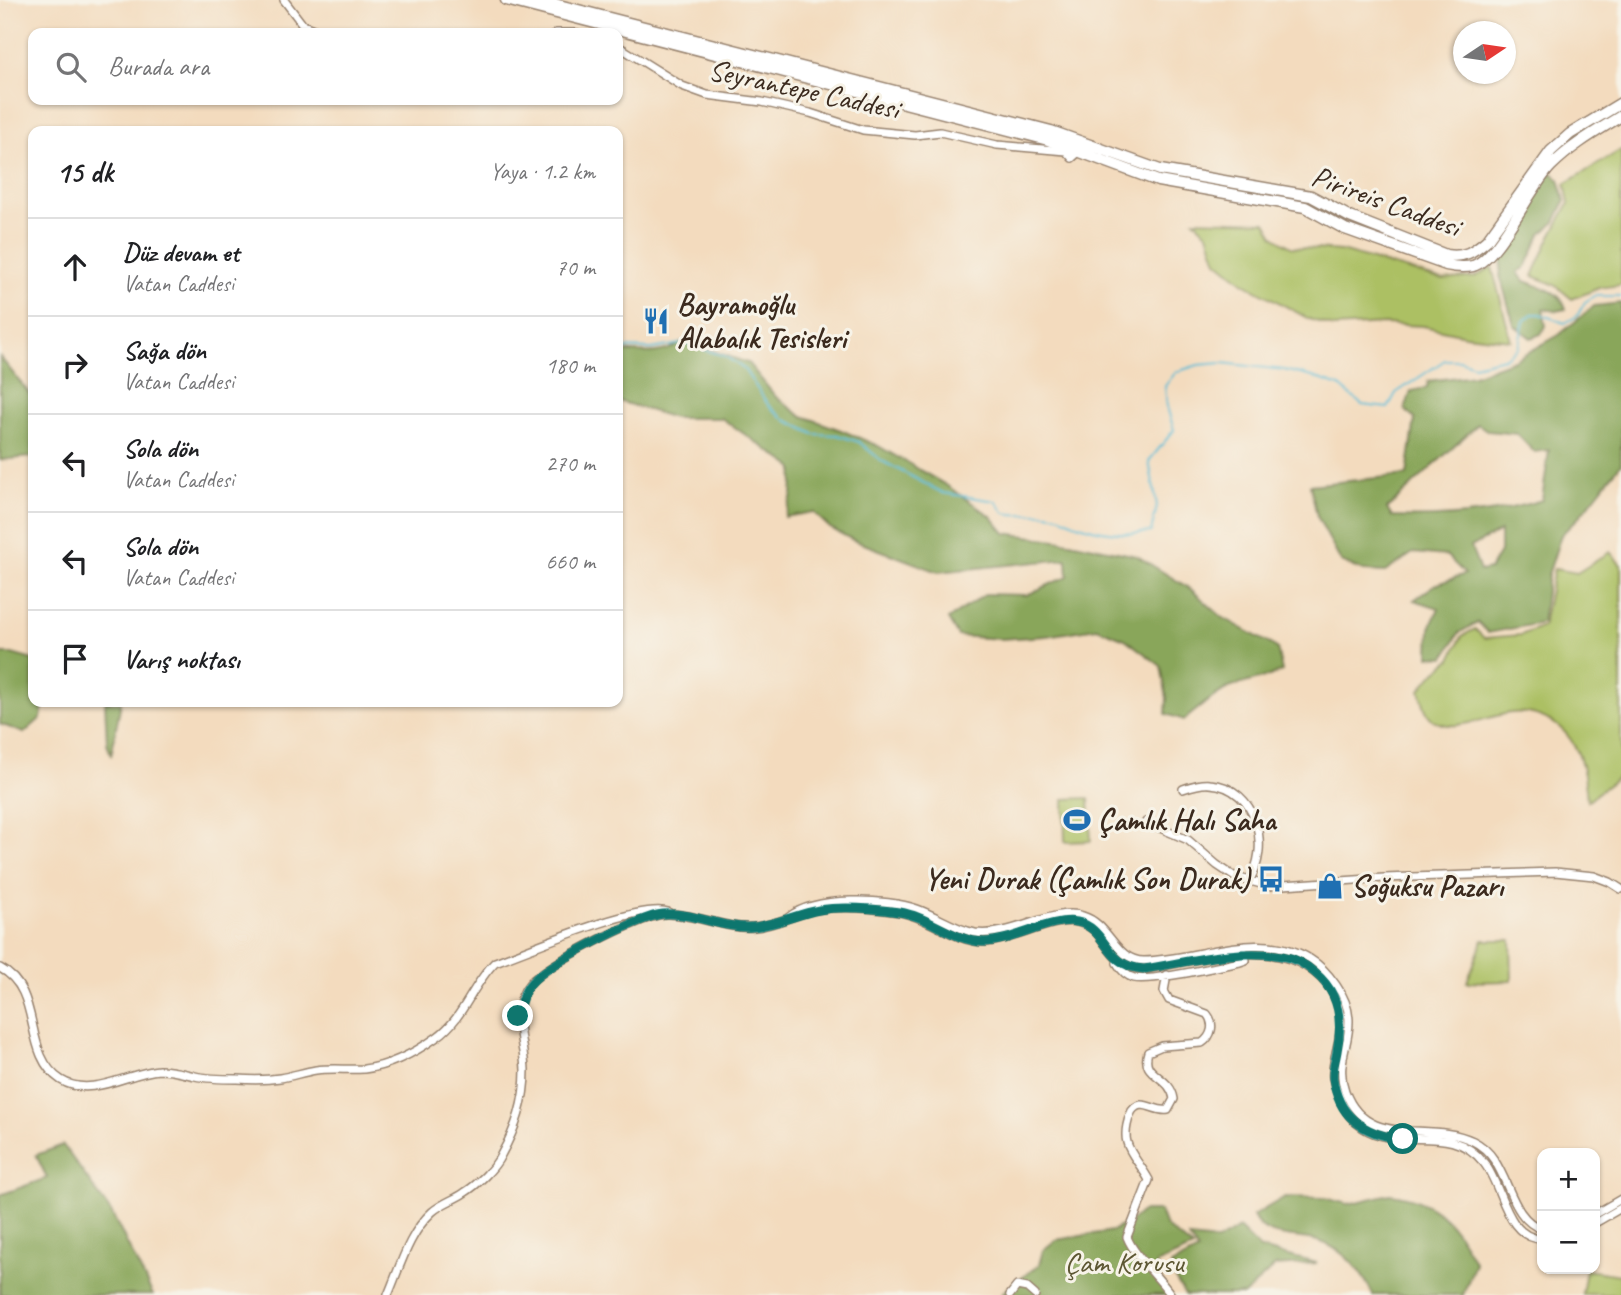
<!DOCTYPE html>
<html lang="tr">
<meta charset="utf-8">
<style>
body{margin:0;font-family:Caveat,sans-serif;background:#f6f6f6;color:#202124}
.controls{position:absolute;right:21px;bottom:21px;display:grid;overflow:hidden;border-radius:14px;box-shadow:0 2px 5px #0004}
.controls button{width:63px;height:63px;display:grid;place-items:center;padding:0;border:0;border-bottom:2px solid #e0e0e0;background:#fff;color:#202124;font:35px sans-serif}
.compass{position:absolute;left:1453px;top:21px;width:63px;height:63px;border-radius:50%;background:#fff;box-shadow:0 2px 5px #0004;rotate:77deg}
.stop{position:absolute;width:21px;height:21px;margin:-16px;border:5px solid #0f766e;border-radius:50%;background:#fff}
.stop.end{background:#0f766e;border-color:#fff;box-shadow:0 2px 7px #0008}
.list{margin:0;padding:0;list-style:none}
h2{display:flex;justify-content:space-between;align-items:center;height:91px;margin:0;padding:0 28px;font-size:30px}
h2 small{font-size:23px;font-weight:400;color:#757577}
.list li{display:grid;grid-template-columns:46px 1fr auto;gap:21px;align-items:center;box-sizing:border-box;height:98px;padding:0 28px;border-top:2px solid #e0e0e0}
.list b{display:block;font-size:26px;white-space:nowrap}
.list p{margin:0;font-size:23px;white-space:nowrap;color:#757577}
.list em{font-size:23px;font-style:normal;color:#757577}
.icon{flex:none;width:38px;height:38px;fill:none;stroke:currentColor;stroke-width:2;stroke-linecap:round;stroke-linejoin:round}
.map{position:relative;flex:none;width:1621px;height:1295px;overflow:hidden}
.search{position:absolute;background:#fff;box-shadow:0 2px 5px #0004;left:28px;top:28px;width:595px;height:77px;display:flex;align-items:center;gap:18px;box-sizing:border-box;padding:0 24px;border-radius:14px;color:#757577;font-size:26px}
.panel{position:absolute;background:#fff;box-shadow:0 2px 5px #0004;left:28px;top:126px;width:595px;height:581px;border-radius:14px}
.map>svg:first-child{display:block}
.green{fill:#acc064;stroke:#747541;stroke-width:2}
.forest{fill:#89a65a;stroke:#62683c;stroke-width:2;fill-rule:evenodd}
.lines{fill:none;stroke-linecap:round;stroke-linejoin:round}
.stream{stroke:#57bbd5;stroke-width:2}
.minor-casing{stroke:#97826e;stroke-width:10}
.major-casing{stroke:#97826e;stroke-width:13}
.minor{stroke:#fff;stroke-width:7}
.major{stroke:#fff;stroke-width:10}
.route{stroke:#0f766e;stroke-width:9}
.labels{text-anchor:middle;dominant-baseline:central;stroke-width:6;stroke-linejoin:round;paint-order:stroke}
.street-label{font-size:30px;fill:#3b2a1e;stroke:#f7f3e8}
.poi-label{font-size:30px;font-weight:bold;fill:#3b2a1e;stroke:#f7f3e8;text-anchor:start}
.park-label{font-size:30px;fill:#5d5733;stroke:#f7f3e8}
</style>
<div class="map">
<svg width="1621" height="1295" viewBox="0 0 1621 1295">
<rect width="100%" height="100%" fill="#f7f3e8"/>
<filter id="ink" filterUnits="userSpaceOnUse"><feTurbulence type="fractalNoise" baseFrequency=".0143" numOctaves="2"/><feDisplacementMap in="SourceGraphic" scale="14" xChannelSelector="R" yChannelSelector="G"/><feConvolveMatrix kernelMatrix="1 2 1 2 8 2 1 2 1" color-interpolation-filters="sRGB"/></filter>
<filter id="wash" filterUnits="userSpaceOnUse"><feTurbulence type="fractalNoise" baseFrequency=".00686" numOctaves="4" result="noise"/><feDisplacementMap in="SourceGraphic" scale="28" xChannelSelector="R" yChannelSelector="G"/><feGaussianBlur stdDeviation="1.57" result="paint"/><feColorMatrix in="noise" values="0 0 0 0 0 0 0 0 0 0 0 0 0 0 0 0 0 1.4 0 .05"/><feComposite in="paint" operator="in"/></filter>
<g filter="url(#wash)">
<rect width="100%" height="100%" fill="#f3dbbe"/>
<path class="green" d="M1621 150V285L1599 288 1572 299 1555 285 1533 276 1548 242 1569 203 1565 184Z
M1194 220 1266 222 1274 236 1291 247 1341 251 1443 280 1475 277 1492 267 1511 340 1465 335 1423 326 1384 324 1334 327 1309 319 1244 283 1217 261 1208 234Z
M1610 552 1621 565V775L1587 801C1585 771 1580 739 1552 722 1538 714 1526 711 1511 713 1489 715 1452 735 1432 719 1424 712 1423 700 1420 690L1432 675 1451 659 1462 636 1475 629 1484 638 1521 635 1543 626 1554 569 1577 573Z
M1089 798 1091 841 1065 842 1064 799Z
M1483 940H1511L1512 981 1467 982Z
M1586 1270 1621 1275V1295L1582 1294Z"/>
<path class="forest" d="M1551 172 1559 179 1565 201 1555 222 1541 234 1526 267 1518 272 1523 280C1540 288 1560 289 1566 309L1556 311 1543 309 1546 326 1541 334 1531 338 1514 325 1500 276 1502 262 1498 252Z
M1621 303V464L1578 518 1561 535 1548 575 1542 623 1488 633 1478 622 1459 633 1445 657 1429 656 1430 628 1439 608 1414 600 1435 585 1465 574 1447 556 1413 553 1385 572 1363 571 1341 562 1317 516 1310 485 1407 475 1415 419 1405 410 1411 391 1427 388 1428 381 1474 375 1514 360 1559 335 1594 306ZM1478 424 1488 431 1517 434 1534 452 1549 450 1542 500C1493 515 1443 519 1392 517L1387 509ZM1500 531V552L1490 569 1480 571 1471 547Z
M684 341 748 363 775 396 800 415 841 430 878 446 946 485 991 516 1005 533 1070 542 1137 556 1192 590 1222 617 1277 648 1282 671C1265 679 1247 681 1229 688 1213 695 1198 709 1184 720L1166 714 1167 698 1161 666 1125 639 1097 628 1046 636 1001 639 958 636 948 619 986 594 1027 595 1068 576 1067 559 938 572 853 540 830 528 813 512 785 517 792 495 794 468 721 418H674L618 401V351C641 353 665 356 684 341Z
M0 357 33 398V455L31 457 0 460Z
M0 654H12L33 660V702H44L41 718 24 733 0 724Z
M105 702H121L111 756 107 743Z
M63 1145 111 1212 153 1295H0V1195L47 1178 36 1155Z
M1390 1194C1437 1199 1455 1225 1475 1263L1463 1295H1373C1363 1273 1345 1250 1321 1242 1299 1234 1264 1242 1253 1216L1285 1197 1324 1198 1348 1204Z
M1143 1211H1160L1166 1227 1193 1248 1156 1264 1158 1276 1171 1295H1002L1003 1292 1039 1265 1043 1250 1056 1240 1112 1231 1132 1220Z
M1239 1228 1260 1249 1317 1263 1275 1266 1244 1295H1185L1175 1279 1171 1265 1198 1251 1189 1238 1217 1241Z"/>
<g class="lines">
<path class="stream" d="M618 348 652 349 685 343 725 356 744 369 769 406 786 420 814 434 837 435 859 442 882 461 943 493 996 501 1005 513C1022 517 1037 511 1054 515 1063 516 1071 523 1080 525 1102 533 1128 535 1151 532L1157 506 1149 461 1174 430 1167 407 1165 386 1176 372 1198 365 1222 363 1284 370 1313 377 1340 386 1362 405 1388 408 1396 393 1445 360H1460L1474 365 1504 358 1518 348 1524 321 1532 314H1540L1565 323 1577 316 1585 302 1594 296H1621"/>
</g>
</g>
<g filter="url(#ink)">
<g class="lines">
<g class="minor-casing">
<path id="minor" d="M284 0 303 25 318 31 390 33
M556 33H577
M618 46 682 86 707 95 762 102 810 113 863 130 915 135 940 132 997 145 1066 151 1072 158 1081 150
M1183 789C1192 786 1201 783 1210 784 1257 787 1272 849 1248 882
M1146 822 1188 840 1217 865 1235 877 1269 886 1384 878 1555 872 1594 876 1610 882 1621 889
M789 917C814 896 887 898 917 909 937 916 954 929 975 933 1012 938 1054 906 1083 916 1110 924 1115 961 1144 961 1198 960 1260 928 1310 959 1320 965 1329 975 1336 985 1367 1029 1331 1052 1345 1091 1367 1151 1428 1119 1473 1141 1511 1159 1505 1217 1542 1229
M1117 963C1121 970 1126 976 1134 978 1151 982 1219 966 1240 962L1246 960 1244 951
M0 968C44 991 21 1054 61 1080 91 1099 129 1072 159 1070 172 1070 182 1073 195 1076 208 1079 224 1079 238 1079 251 1080 267 1080 280 1078 292 1076 304 1072 316 1070 332 1068 348 1070 364 1069 390 1066 416 1052 437 1037 464 1018 472 985 495 962 528 950 640 902 668 912
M1167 975 1164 991 1169 1000 1207 1014C1215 1024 1212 1036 1202 1043L1162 1046 1148 1052C1140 1077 1170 1074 1174 1099L1168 1110C1158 1112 1151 1105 1141 1105 1135 1106 1132 1109 1130 1115 1118 1147 1135 1154 1149 1180L1127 1237C1135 1257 1158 1276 1171 1295
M1595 1214 1621 1199
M1595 1223 1621 1208
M388 1295C400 1267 409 1233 432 1212 442 1203 454 1200 464 1193 477 1185 495 1168 501 1155 516 1128 525 1102 525 1070 524 1040 508 1009 530 983 546 965 642 914 666 914 696 913 725 930 755 927 778 925 798 912 821 909 843 906 878 909 900 912 930 917 954 942 985 942 1013 941 1053 917 1078 922 1109 929 1104 967 1144 969 1183 963 1225 951 1264 954 1302 956 1338 981 1341 1021 1342 1040 1331 1060 1333 1078 1335 1087 1339 1095 1342 1103 1347 1113 1352 1121 1362 1127 1401 1153 1450 1120 1484 1163 1503 1186 1505 1238 1542 1239
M1010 1295 1017 1286 1027 1288 1035 1295"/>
</g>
<g class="major-casing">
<path id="major" d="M506 0 1048 140 1158 181 1305 207 1345 229 1446 265C1455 267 1464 268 1473 266 1498 259 1530 187 1551 166 1572 145 1597 131 1621 116
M539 0 1051 131 1160 170 1311 196 1350 217 1446 255C1464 258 1473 252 1487 240L1551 151 1570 134 1621 103"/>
</g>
<use href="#minor" class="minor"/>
<use href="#major" class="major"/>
</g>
</g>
<g class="lines" filter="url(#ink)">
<path class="route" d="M518 1016C520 1004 523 991 532 982 548 964 640 916 663 914 694 912 722 929 752 927 776 925 797 914 819 910 841 906 877 909 899 912 929 916 953 941 984 942 1013 942 1051 917 1077 922 1108 928 1104 967 1144 969 1188 962 1237 948 1282 956 1295 958 1306 965 1315 973 1340 993 1343 1021 1337 1051 1336 1059 1332 1069 1333 1078 1338 1118 1366 1135 1403 1139"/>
</g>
<defs>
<g id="restaurant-bare" transform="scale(2.1)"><path d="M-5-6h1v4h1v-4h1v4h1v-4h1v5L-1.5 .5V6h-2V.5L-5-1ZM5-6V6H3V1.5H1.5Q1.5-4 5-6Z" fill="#1f6fb2" stroke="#f7f3e8" stroke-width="2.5" paint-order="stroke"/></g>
<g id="stadium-bare" transform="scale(2.1)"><path d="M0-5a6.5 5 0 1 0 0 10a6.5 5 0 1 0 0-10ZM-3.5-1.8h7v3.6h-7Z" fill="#1f6fb2" stroke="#f7f3e8" stroke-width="2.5" paint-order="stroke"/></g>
<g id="bus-bare" transform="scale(2.1)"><path d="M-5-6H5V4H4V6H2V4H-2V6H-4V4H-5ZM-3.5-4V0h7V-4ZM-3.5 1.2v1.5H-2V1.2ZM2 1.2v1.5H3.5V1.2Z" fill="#1f6fb2" stroke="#f7f3e8" stroke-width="2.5" paint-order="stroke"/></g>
<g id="shop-bare" transform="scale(2.1)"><path d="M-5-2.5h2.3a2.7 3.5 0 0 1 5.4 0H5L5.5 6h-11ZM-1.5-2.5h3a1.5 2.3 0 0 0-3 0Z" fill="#1f6fb2" stroke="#f7f3e8" stroke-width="2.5" paint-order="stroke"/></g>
</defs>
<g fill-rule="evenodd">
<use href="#restaurant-bare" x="656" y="321"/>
<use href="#stadium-bare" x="1077" y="820"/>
<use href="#bus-bare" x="1271" y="879"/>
<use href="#shop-bare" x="1330" y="886"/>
</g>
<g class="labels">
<g class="street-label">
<text transform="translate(804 89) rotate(12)">Seyrantepe Caddesi</text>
<text transform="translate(1386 201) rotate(20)">Pirireis Caddesi</text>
</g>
<g class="poi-label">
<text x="677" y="304">Bayramoğlu<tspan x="677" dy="34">Alabalık Tesisleri</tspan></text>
<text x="1098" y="820">Çamlık Halı Saha</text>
<text x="1250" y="879" text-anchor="end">Yeni Durak (Çamlık Son Durak)</text>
<text x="1351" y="886">Soğuksu Pazarı</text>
</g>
<g class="park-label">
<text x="1124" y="1262">Çam Korusu</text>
</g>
</g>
</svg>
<div class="controls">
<button>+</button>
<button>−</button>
</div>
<svg class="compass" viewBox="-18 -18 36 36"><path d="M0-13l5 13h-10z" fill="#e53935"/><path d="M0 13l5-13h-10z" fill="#757577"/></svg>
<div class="stop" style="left:1403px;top:1139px"></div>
<div class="stop end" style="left:518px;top:1016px"></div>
<div class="search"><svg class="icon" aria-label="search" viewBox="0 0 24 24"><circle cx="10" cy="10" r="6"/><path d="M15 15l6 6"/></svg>Burada ara</div>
<section class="panel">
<h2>15 dk<small>Yaya · 1.2 km</small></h2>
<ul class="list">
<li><svg class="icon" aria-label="ahead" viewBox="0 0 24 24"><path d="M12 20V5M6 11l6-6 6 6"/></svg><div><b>Düz devam et</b><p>Vatan Caddesi</p></div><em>70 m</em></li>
<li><svg class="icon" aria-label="right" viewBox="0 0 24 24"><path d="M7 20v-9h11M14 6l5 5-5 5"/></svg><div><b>Sağa dön</b><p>Vatan Caddesi</p></div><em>180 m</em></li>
<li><svg class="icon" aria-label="left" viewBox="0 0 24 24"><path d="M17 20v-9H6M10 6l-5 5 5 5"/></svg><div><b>Sola dön</b><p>Vatan Caddesi</p></div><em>270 m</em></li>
<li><svg class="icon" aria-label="left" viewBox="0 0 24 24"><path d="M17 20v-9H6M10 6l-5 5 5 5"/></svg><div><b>Sola dön</b><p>Vatan Caddesi</p></div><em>660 m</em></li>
<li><svg class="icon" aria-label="arrive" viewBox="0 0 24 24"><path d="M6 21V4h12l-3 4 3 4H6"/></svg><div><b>Varış noktası</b></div></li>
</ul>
</section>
</div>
